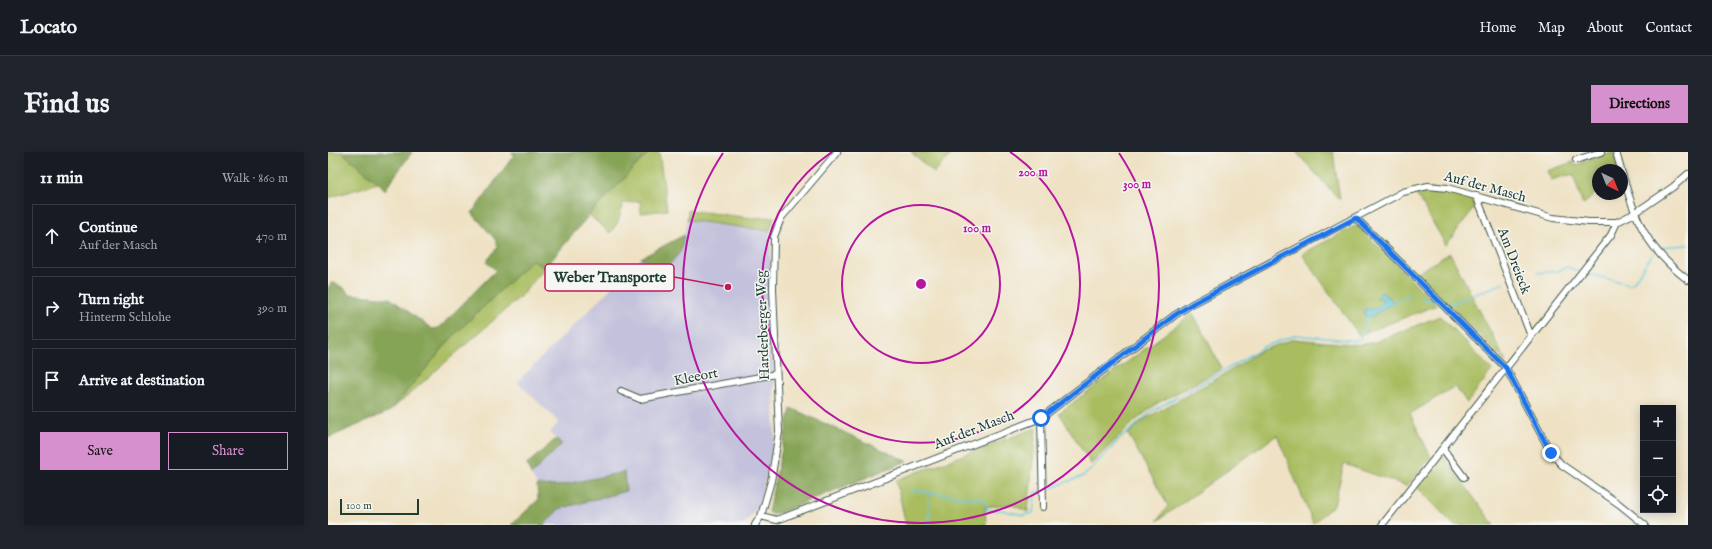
<!DOCTYPE html>
<meta charset="utf-8">
<style>
body{margin:0;font-family:"IM FELL English",serif;background:#20242c;color:#f1f3f6}
.controls{position:absolute;right:12px;bottom:12px;display:grid;overflow:hidden;border-radius:0px;box-shadow:0 2px 10px #0003}
.controls button{width:36px;height:36px;display:grid;place-items:center;padding:0;border:0;border-bottom:1px solid #363941;background:#171b24;color:#f1f3f6;font:20px sans-serif}
.compass{position:absolute;left:1264px;top:12px;width:36px;height:36px;border-radius:50%;background:#171b24;box-shadow:0 2px 10px #0003;rotate:137deg}
.scale{position:absolute;left:12px;bottom:10px;width:79px;box-sizing:border-box;padding-left:4px;border:2px solid #1f3d34;border-top:0;font-size:11px;line-height:14px;white-space:nowrap;color:#1f3d34;-webkit-text-stroke:3px #f6f6f2;paint-order:stroke}
.stop{position:absolute;width:12px;height:12px;margin:-9px;border:3px solid #1a73e8;border-radius:50%;background:#fff}
.stop.end{background:#1a73e8;border-color:#fff;box-shadow:0 1px 4px #0008}
.list{margin:0;padding:0;list-style:none}
h2{display:flex;justify-content:space-between;align-items:center;height:52px;margin:0;padding:0 16px;font-size:17px}
h2 small{font-size:13px;font-weight:400;color:#9ea1a6}
.list li{display:grid;grid-template-columns:26px 1fr auto;gap:12px;align-items:center;box-sizing:border-box;height:64px;margin:0 8px 8px;padding:0 8px;border:1px solid #363941;border-radius:0px}
.list b{display:block;font-size:15px;white-space:nowrap}
.list p{margin:0;font-size:13px;white-space:nowrap;color:#9ea1a6}
.list em{font-size:13px;font-style:normal;color:#9ea1a6}
.actions{display:flex;gap:8px;padding:12px 16px}
.actions a{flex:1;padding:9px 0;border:1px solid #d690ce;border-radius:0px;text-align:center;font-size:14px;color:#d690ce}
.actions .main{background:#d690ce;color:#111}
.icon{flex:none;width:22px;height:22px;fill:none;stroke:currentColor;stroke-width:2;stroke-linecap:round;stroke-linejoin:round}
.map{position:relative;flex:none;width:1360px;height:373px;overflow:hidden;border-radius:0px}
header{display:flex;align-items:center;gap:24px;box-sizing:border-box;height:56px;padding:0 20px;background:#171b24;border-bottom:1px solid #363941}
header strong{font-size:19px}
nav{display:flex;gap:22px;margin-inline-start:auto;font-size:14px}
.intro{display:flex;align-items:center;justify-content:space-between;box-sizing:border-box;height:96px;padding:0 24px}
h1{margin:0;font-size:28px}
.button{padding:10px 18px;border-radius:0px;background:#d690ce;color:#111;font-size:14px;font-weight:700}
main{display:flex;gap:24px;padding:0 24px}
aside{flex:1;background:#171b24;border-radius:0px;box-shadow:0 2px 10px #0003}
.map>svg:first-child{display:block}
.industrial{fill:#c3c1db}
.green{fill:#a9bd61;stroke:#647d4a}
.forest{fill:#86a457;stroke:#527046}
.water{fill:#5fc8db;stroke:#3f8288}
.lines{fill:none;stroke-linecap:round;stroke-linejoin:round}
.stream{stroke:#5fc8db;stroke-width:1.5}
.street-casing{stroke:#3e564a;stroke-width:8}
.street{stroke:#fff;stroke-width:6}
.route{stroke:#1a73e8;stroke-width:5}
.ring{fill:none;stroke:#b5179e;stroke-width:2}
.labels{text-anchor:middle;dominant-baseline:central;stroke-width:3;stroke-linejoin:round;paint-order:stroke}
.street-label{font-size:14px;fill:#1f3d34;stroke:#f6f6f2}
.centre{fill:#b5179e;stroke:#f6f6f2;stroke-width:2}
.ring-label{font-size:12px;text-anchor:middle;font-weight:bold;fill:#b5179e;stroke:#f6f6f2;stroke-width:3;stroke-linejoin:round;paint-order:stroke}
.leader{fill:none;stroke:#c2185b;stroke-width:1.5}
.callout-dot{fill:#c2185b;stroke:#f6f6f2;stroke-width:1.5}
.callout{fill:#f6f6f2;stroke:#c2185b;stroke-width:1.5}
.callout-label{font-size:15px;text-anchor:middle;font-weight:bold;fill:#1f3d34}
</style>
<header>
<strong>Locato</strong>
<nav><a>Home</a><a>Map</a><a>About</a><a>Contact</a></nav>
</header>
<div class="intro"><h1>Find us</h1><a class="button">Directions</a></div>
<main>
<aside>
<h2>11 min<small>Walk · 860 m</small></h2>
<ul class="list">
<li><svg class="icon" aria-label="ahead" viewBox="0 0 24 24"><path d="M12 20V5M6 11l6-6 6 6"/></svg><div><b>Continue</b><p>Auf der Masch</p></div><em>470 m</em></li>
<li><svg class="icon" aria-label="right" viewBox="0 0 24 24"><path d="M7 20v-9h11M14 6l5 5-5 5"/></svg><div><b>Turn right</b><p>Hinterm Schlohe</p></div><em>390 m</em></li>
<li><svg class="icon" aria-label="arrive" viewBox="0 0 24 24"><path d="M6 21V4h12l-3 4 3 4H6"/></svg><div><b>Arrive at destination</b></div></li>
</ul>
<div class="actions"><a class="main">Save</a><a>Share</a></div>
</aside>
<div class="map">
<svg width="1360" height="373" viewBox="0 0 1360 373">
<rect width="100%" height="100%" fill="#f6f6f2"/>
<filter id="ink" filterUnits="userSpaceOnUse"><feTurbulence type="fractalNoise" baseFrequency=".025" numOctaves="2"/><feDisplacementMap in="SourceGraphic" scale="8" xChannelSelector="R" yChannelSelector="G"/><feConvolveMatrix kernelMatrix="1 2 1 2 8 2 1 2 1" color-interpolation-filters="sRGB"/></filter>
<filter id="wash" filterUnits="userSpaceOnUse"><feTurbulence type="fractalNoise" baseFrequency=".012" numOctaves="4" result="noise"/><feDisplacementMap in="SourceGraphic" scale="16" xChannelSelector="R" yChannelSelector="G"/><feGaussianBlur stdDeviation="0.9" result="paint"/><feColorMatrix in="noise" values="0 0 0 0 0 0 0 0 0 0 0 0 0 0 0 0 0 1.4 0 .05"/><feComposite in="paint" operator="in"/></filter>
<g filter="url(#wash)">
<rect width="100%" height="100%" fill="#efe2c4"/>
<path class="industrial" d="M359 68 442 79 447 285 431 354 415 373H216L231 357 298 339 296 320 229 334 209 333 203 323 233 292 222 281 231 270 189 230 313 106 333 122 353 99Z"/>
<path class="green" d="M0 0H14L50 31 0 46Z
M321 0H331L339 58 313 61 312 49 295 51 290 70 282 81 261 63Z
M583 0H625L606 21Z
M968 0H1005L1012 48Z
M1286 0 1291 18H1270V39L1255 53 1245 22 1223 28 1219 19 1245 10 1248 13Z
M1104 37 1144 45 1146 56 1118 93 1087 40Z
M360 58 423 66 446 65 442 79 359 68Z
M1029 73 1109 153 1031 183 974 102Z
M1122 101 1178 210 1089 121Z
M204 108 217 116 193 144 62 259 126 183Z
M865 161 894 217 828 252 807 269 763 312 731 261Z
M1112 164 1164 218 1139 251 1127 234 1082 262 1103 305 1079 334 1016 312 1006 353 985 371 949 283 829 369 840 354 800 282 815 268 897 222 932 199 966 187 1032 193 1047 190Z
M708 276 700 360 682 352 657 355 658 373H578L568 328Z
M1115 304 1166 373H1126L1089 335Z"/>
<path class="forest" d="M14 0H84L56 39 54 34Z
M183 0H321L261 63 217 116 204 108 126 183 62 259 0 286V136L4 130 16 136 21 142 62 146 104 177 111 176 168 118 158 110 170 95 167 87 144 61 186 3Z
M356 83 353 99 333 122 313 106Z
M463 256 579 309 446 363 440 360Z
M228 287 234 292 203 323 199 312Z
M296 320 298 339 231 357 216 373H183L210 348 209 333 229 334Z"/>
<path class="water" d="M1053 140 1066 150 1044 164 1038 165 1036 161 1037 157H1046L1056 149 1055 147 1049 146Z"/>
<g class="lines">
<path class="stream" d="M1330 98 1334 95 1360 93
M1210 121 1230 119 1239 115 1252 120
M1256 121 1302 132 1306 129 1326 100
M1094 147 1103 149
M1065 150 1082 143
M1121 152 1176 131
M582 338 654 347 658 352 659 358H673L695 363 705 361 707 341 712 340
M717 338 755 324 761 319 788 291 824 259 901 216 935 195 968 183 1029 189 1032 187 1040 164
M601 341V373"/>
</g>
</g>
<g filter="url(#ink)">
<g class="lines">
<g class="street-casing">
<path id="street" d="M1288 0 1293 18
M1248 8 1273 0
M1294 21C1308 70 1319 97 1360 128
M1148 43 1203 184
M1028 66 1178 216 1223 301 1234 313 1291 352 1317 373
M293 239 312 247 448 222
M713 266 715 355
M1115 297 1136 325
M433 364 449 368 713 266 847 163 864 152 1075 40 1100 34 1119 36 1225 66 1261 70H1289L1307 61 1345 35 1360 22
M427 373 433 364 443 329 451 280 445 137 446 85 453 66 509 0
M1054 373 1283 83 1289 70"/>
</g>
<use href="#street" class="street"/>
</g>
</g>
<g class="lines" filter="url(#ink)">
<path class="route" d="M713 266 847 163 864 152 1028 66 1178 216 1223 301"/>
</g>
<g class="ring">
<circle cx="593" cy="132" r="79"/>
<path d="M682 0A159 159 0 1 1 504 0"/>
<path d="M791 1A238 238 0 1 1 395 1"/>
</g>
<g class="labels">
<g class="street-label">
<text transform="translate(1157 35) rotate(15)">Auf der Masch</text>
<text transform="translate(1186 109) rotate(69)">Am Dreieck</text>
<text transform="translate(435 173) rotate(-92)">Harderberger Weg</text>
<text transform="translate(368 225) rotate(-11)">Kleeort</text>
<text transform="translate(646 278) rotate(-21)">Auf der Masch</text>
</g>
</g>
<circle cx="593" cy="132" r="6" class="centre"/>
<g class="ring-label">
<text x="705" y="24">200 m</text>
<text x="809" y="36">300 m</text>
<text x="649" y="80">100 m</text>
</g>
<path class="leader" d="M400 135L346 125"/>
<circle class="callout-dot" cx="400" cy="135" r="4"/>
<rect class="callout" x="217" y="112" width="129" height="27" rx="4"/>
<g class="callout-label">
<text x="282" y="130">Weber Transporte</text>
</g>
</svg>
<div class="controls">
<button>+</button>
<button>−</button>
<button><svg class="icon" aria-label="locate" viewBox="0 0 24 24"><circle cx="12" cy="12" r="6"/><path d="M12 2v4M12 18v4M2 12h4M18 12h4"/></svg></button>
</div>
<svg class="compass" viewBox="-18 -18 36 36"><path d="M0-13l5 13h-10z" fill="#e53935"/><path d="M0 13l5-13h-10z" fill="#9ea1a6"/></svg>
<div class="scale">100 m</div>
<div class="stop" style="left:713px;top:266px"></div>
<div class="stop end" style="left:1223px;top:301px"></div>
</div>
</main>
